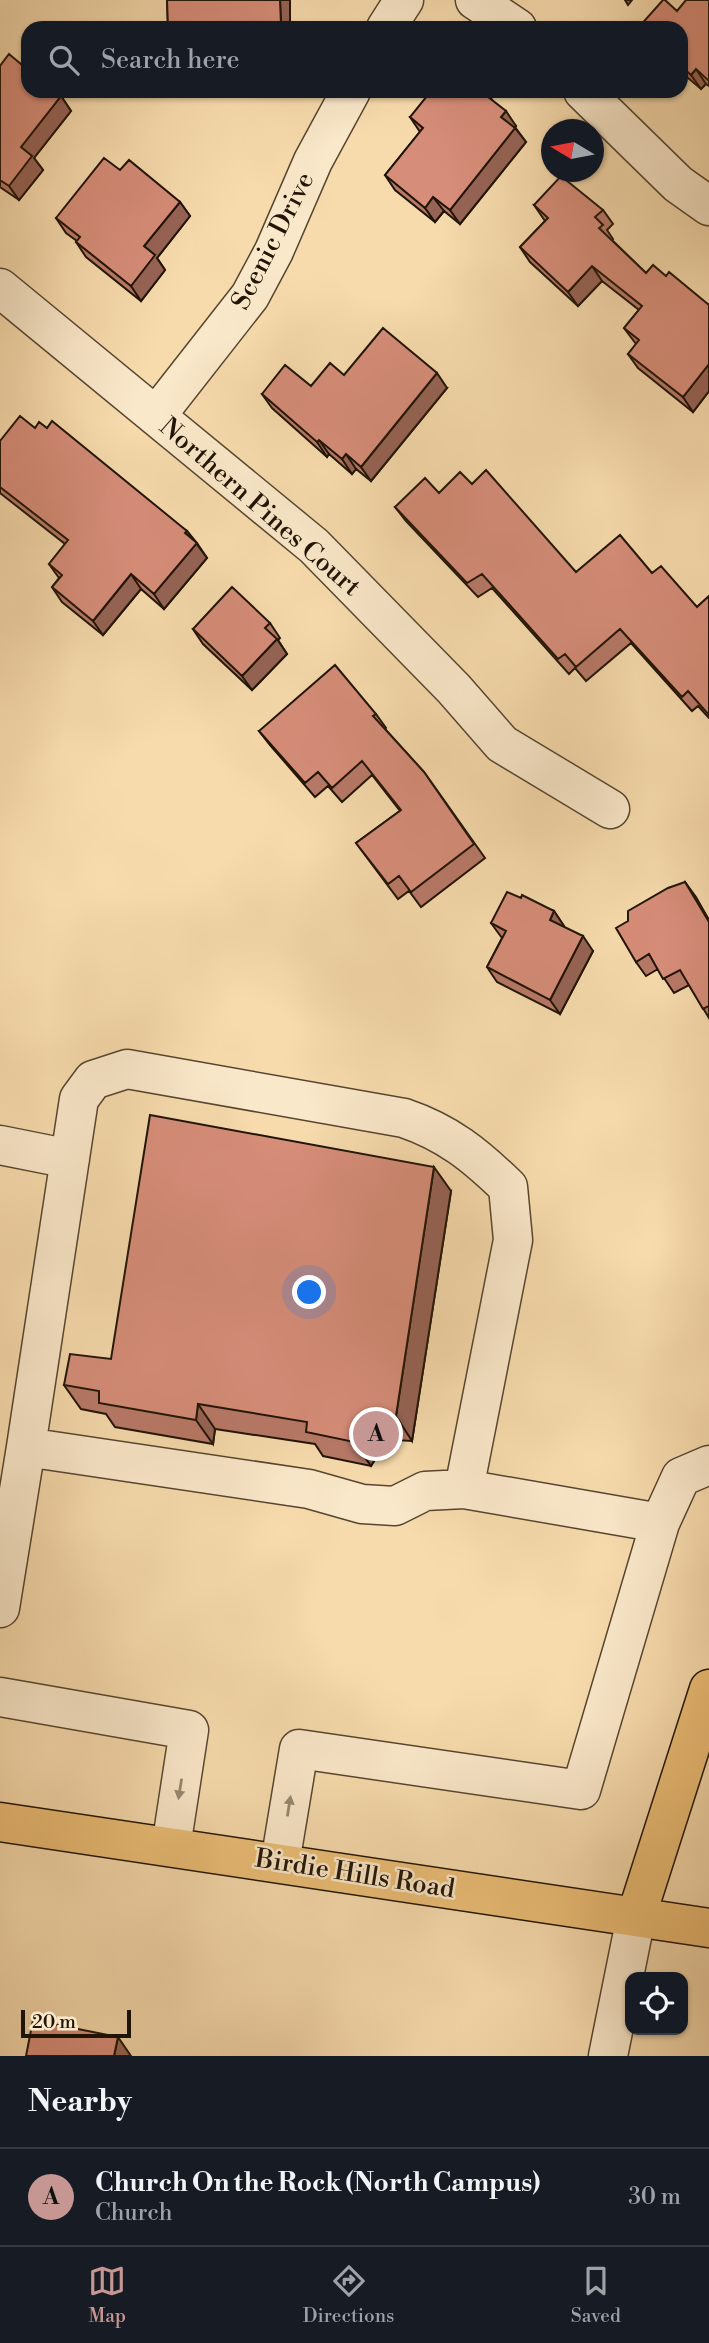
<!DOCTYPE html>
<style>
body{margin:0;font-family:"Libre Bodoni",serif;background:#20242c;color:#f1f3f6}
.controls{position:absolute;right:21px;bottom:21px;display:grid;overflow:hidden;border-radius:14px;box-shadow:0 2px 5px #0004}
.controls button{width:63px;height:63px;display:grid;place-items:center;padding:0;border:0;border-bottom:2px solid #363941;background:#171b24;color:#f1f3f6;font:35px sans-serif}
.compass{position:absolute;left:541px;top:119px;width:63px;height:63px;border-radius:50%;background:#171b24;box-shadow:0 2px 5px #0004;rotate:280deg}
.scale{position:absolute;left:21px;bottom:18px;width:110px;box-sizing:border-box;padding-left:7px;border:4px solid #201405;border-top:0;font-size:19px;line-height:24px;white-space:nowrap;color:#201405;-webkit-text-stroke:5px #fae8ca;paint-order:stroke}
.you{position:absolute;left:310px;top:1293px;width:24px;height:24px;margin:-18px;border:5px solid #fff;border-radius:50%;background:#1a73e8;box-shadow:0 0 0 10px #1a73e833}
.badge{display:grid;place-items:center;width:46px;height:46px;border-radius:50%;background:#c59692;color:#111;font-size:23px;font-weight:700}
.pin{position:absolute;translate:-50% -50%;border:4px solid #fff;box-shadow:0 2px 7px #0006}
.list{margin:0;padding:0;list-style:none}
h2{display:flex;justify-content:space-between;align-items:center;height:91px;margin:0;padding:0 28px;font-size:30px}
h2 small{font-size:23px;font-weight:400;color:#9ea1a6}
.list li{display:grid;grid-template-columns:46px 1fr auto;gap:21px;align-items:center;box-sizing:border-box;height:98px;padding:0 28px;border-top:2px solid #363941}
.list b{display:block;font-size:26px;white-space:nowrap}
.list p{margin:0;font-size:23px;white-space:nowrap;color:#9ea1a6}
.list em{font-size:23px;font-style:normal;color:#9ea1a6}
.icon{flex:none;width:38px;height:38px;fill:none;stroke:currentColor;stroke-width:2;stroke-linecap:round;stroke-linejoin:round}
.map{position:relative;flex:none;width:709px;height:2056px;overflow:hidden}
.search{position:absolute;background:#171b24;box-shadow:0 2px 5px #0004;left:21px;right:21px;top:21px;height:77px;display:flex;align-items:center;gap:18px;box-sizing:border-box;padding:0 24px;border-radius:21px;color:#9ea1a6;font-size:26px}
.sheet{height:189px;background:#171b24}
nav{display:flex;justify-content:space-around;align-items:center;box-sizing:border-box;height:98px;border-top:2px solid #363941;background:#171b24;font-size:19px;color:#9ea1a6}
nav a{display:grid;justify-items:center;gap:4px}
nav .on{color:#c59692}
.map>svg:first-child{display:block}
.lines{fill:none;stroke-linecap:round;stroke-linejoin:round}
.minor-casing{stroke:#56462f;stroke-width:41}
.major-casing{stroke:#201405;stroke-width:41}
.minor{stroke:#fae8ca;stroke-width:38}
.major{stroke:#ecbe76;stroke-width:38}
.wall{fill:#b87968;stroke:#201405;stroke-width:2}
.shaded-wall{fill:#966355;stroke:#201405;stroke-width:2}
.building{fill:#d68d79;stroke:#201405;stroke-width:2}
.oneway{fill:#988971}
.labels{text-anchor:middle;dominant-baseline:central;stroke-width:5;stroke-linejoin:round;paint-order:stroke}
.street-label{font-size:26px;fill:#201405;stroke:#fae8ca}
</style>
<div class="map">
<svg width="709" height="2056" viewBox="0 0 709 2056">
<rect width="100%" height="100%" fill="#f7dbad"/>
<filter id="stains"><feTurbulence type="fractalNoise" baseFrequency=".00286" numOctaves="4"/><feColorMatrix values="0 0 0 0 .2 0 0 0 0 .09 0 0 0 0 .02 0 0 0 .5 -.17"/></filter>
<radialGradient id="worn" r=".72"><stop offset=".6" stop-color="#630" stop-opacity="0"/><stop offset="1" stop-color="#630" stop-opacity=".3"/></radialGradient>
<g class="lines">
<g class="minor-casing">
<path id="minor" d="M475 0 517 28
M386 28 404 0
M583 91 678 184 709 206
M0 288 314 546 454 689 502 744 610 809
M156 416 250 296 274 251 313 161 351 91
M0 1145 70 1159
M26 1447 79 1099 93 1080 127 1069 404 1118C448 1133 475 1155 508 1187L513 1240 464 1489
M0 1608 26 1447 309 1489 362 1504 395 1506 425 1491 464 1489 660 1523
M0 1697 189 1730 171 1847
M280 1863 299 1749 581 1790 660 1523 681 1477 709 1465
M608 2056 636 1917"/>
</g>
<g class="major-casing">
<path id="major" d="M0 1822 709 1928
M636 1917 709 1689"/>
</g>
<use href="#minor" class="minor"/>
<use href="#major" class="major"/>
</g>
<path class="wall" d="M167 0H290V28H168Z
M709 0V86L706 84 701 89 681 72V28L677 11Z
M0 66 61 96 71 111 34 158 43 170 19 200 0 187Z
M493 101 516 126 515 127 526 142 460 224 444 211 435 222 395 190 385 175 420 132 410 117Z
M120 170 180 202 190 216 157 258 165 270 141 301 86 257 76 242 77 241 66 233 56 218Z
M534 205 603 210 613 224 607 230 613 239 612 240 646 273 666 276 709 305V391L693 412 638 368 628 354 636 344 624 328 639 310 602 281 578 306 530 262 520 247 545 221Z
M344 375 447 388 371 481 356 469 352 474 329 454 327 457 272 408 262 394 311 386Z
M35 428 187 531 197 543 207 558 164 609 141 589 103 635 62 602 52 587 59 578 49 564 65 544 0 493V441Z
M472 484 576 572 652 573 697 607 709 596V718L698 706 692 711 631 643 586 681 575 668 569 674 492 588 478 597 406 521 395 507Z
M270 623 280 638 278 640 287 654 252 690 203 644 193 629Z
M376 714 386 728 385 729 424 772 485 858 421 907 409 891 398 899 356 843 400 811 372 775 342 802 328 786 315 797 270 745 259 731Z
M685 882 709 920V1018L689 985 674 993 658 969 646 976 636 962Z
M521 898 554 911 564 926 563 927 593 951 560 1014 497 982 487 967 502 938 491 923Z
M451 1191 412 1441 396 1440 381 1450 371 1466 323 1456 315 1444 215 1429 213 1444 115 1427 106 1414 81 1409 64 1385 111 1359Z"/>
<path class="shaded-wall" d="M280 0H290V28H282L281 25Z
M625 0H632L628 5Z
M696 69 706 84 701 89 691 75Z
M484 91H486L495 104 483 93Z
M61 96 71 111 34 158 43 170 19 200 9 186 21 147Z
M506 111 516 126 511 131 501 117Z
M515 128 526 142 460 224 450 210Z
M433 197 444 211 435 222 425 208Z
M180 202 190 216 157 258 165 270 141 301 131 286 144 246Z
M592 266 602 281 578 306 568 292Z
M709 364V391L693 412 683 397Z
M437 373 447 388 371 481 361 467Z
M319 440 329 454 327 457 317 442Z
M346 454 356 469 352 474 342 459Z
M187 531 207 558 164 609 154 594 185 533Z
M131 574 141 589 103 635 93 621Z
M277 639 287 654 252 690 242 676Z
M685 882 696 897 709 920V922Z
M554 911 564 926 560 934 550 920Z
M583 936 593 951 560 1014 550 1000Z
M434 1167 451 1191 412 1441 396 1416Z
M198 1404 215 1429 213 1444 196 1420Z
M364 1426 381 1450 371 1466 354 1442Z
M118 2037 131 2056H114Z"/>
<path class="building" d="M167 0H280L281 25H272L273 28H168Z
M663 0H665L677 11 686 0H709V81L696 69 691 75 681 66V28H638Z
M9 54 28 70V91H54L61 96 21 147 32 156 9 186 0 180V66Z
M431 91H484L483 93 506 111 501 117 515 128 450 210 433 197 425 208 385 175 423 128 410 117Z
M104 158 120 170 129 160 180 202 144 246 155 255 131 286 76 242 80 237 56 218Z
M561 176 603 210 595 217 603 225 599 228 646 273 653 265 666 276 669 272 709 305V364L683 397 628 354 639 340 624 328 642 306 592 266 568 292 520 247 548 218 534 205Z
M383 328 437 373 361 467 346 454 342 459 319 440 317 442 262 394 285 365 311 386 330 363 344 375Z
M20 416 35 428 39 422 47 428 52 421 187 531 185 533 197 543 154 594 131 574 93 621 52 587 62 575 49 564 68 540 0 487V441Z
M486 470 576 572 620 535 652 573 661 566 697 607 709 596V715L688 691 682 697 620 629 576 667 565 654 558 659 482 574 467 583 395 507 425 478 439 493 460 472 472 484Z
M232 587 270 623 265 628 277 639 242 676 193 629Z
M335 665 376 714 373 716 424 772 474 844 411 892 399 876 388 884 356 843 401 810 362 761 332 788 318 772 305 783 259 731Z
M685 882 709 922V1006L703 1009 680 970 663 979 649 954 636 962 616 928 628 921V911L668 888Z
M507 892 521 898 522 895 554 911 550 920 583 936 550 1000 487 967 506 931 491 923Z
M150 1115 434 1167 396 1416H380L364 1426 354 1442 306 1432 307 1422 198 1404 196 1420 99 1403V1391L64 1385 70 1354 111 1359Z
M33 2020 118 2037 114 2056H26Z"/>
<defs><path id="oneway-solid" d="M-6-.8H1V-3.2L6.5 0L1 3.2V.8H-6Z" transform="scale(1.75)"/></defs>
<g class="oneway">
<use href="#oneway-solid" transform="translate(180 1789) rotate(99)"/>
<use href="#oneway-solid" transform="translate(289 1806) rotate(-81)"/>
</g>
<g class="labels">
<g class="street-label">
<text transform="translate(273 241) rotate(-63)">Scenic Drive</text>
<text transform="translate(260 507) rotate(41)">Northern Pines Court</text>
<text transform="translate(355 1874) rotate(9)">Birdie Hills Road</text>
</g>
</g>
<rect width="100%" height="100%" filter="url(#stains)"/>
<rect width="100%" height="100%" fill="url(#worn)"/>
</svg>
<div class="controls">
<button><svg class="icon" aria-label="locate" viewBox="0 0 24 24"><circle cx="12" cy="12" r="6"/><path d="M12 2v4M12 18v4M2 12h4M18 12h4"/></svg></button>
</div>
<svg class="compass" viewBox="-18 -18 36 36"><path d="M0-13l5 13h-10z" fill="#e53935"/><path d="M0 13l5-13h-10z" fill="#9ea1a6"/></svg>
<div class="scale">20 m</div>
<div class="you"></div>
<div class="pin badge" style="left:376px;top:1434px">A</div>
<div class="search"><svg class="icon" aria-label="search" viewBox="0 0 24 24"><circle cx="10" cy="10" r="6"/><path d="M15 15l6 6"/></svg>Search here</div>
</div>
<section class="sheet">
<h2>Nearby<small></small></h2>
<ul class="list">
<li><span class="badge">A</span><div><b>Church On the Rock (North Campus)</b><p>Church</p></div><em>30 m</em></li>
</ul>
</section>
<nav>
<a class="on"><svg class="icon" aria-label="map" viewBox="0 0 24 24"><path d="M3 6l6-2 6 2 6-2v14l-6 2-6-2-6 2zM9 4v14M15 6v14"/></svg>Map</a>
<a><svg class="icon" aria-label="directions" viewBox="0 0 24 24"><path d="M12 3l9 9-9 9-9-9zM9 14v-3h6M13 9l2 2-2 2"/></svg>Directions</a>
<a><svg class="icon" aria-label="saved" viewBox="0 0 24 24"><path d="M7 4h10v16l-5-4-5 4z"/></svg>Saved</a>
</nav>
